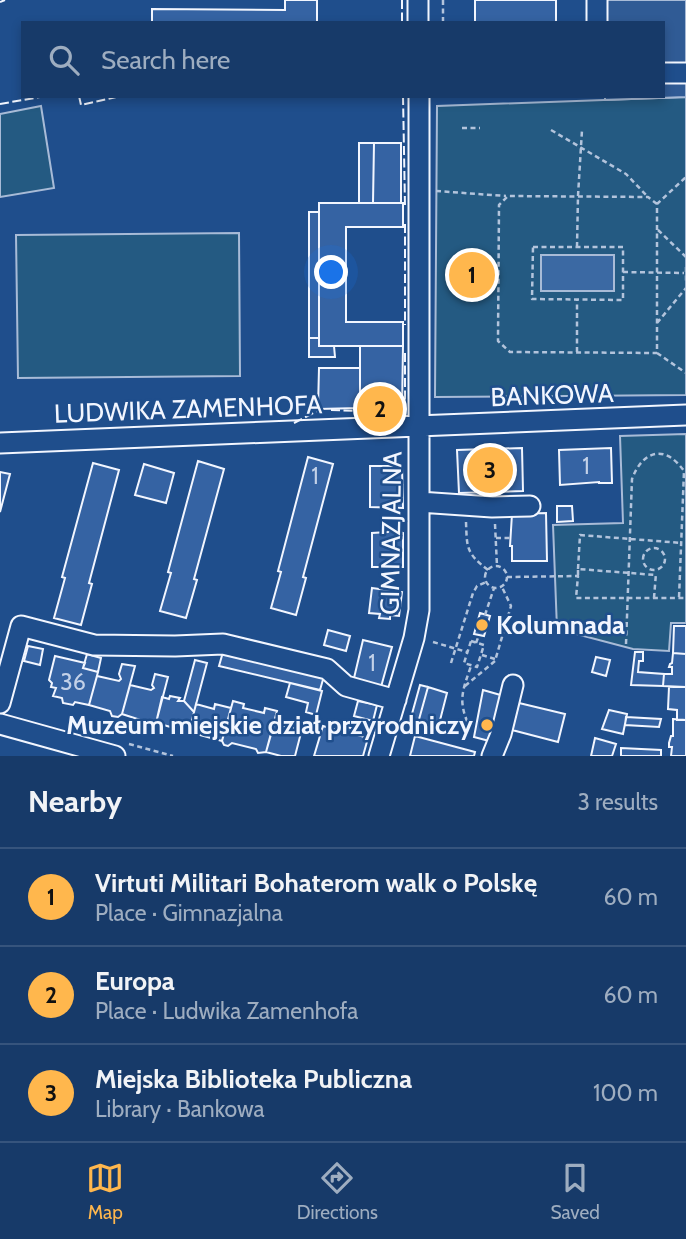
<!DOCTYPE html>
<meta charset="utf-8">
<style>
body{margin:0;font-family:Cabin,sans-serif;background:#20416f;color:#f1f3f6}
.you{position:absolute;left:332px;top:273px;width:24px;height:24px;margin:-18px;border:5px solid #fff;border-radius:50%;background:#1a73e8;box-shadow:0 0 0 10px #1a73e833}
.badge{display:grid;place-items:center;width:46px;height:46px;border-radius:50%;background:#ffb74d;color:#111;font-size:23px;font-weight:700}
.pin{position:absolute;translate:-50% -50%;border:4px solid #fff;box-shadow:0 2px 7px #0006}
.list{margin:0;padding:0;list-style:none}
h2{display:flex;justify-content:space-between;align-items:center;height:91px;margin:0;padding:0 28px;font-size:30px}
h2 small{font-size:23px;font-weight:400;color:#9eadc0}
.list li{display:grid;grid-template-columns:46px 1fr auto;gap:21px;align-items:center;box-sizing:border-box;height:98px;padding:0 28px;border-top:2px solid #36547d}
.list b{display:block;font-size:26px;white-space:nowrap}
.list p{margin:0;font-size:23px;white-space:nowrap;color:#9eadc0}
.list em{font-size:23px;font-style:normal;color:#9eadc0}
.icon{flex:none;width:38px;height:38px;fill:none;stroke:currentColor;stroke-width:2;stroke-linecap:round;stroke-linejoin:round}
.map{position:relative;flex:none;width:686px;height:756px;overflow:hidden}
.search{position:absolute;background:#173a69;box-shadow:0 4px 10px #0003;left:21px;right:21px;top:21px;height:77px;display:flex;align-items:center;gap:18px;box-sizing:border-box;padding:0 24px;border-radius:0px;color:#9eadc0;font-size:26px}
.sheet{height:385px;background:#173a69}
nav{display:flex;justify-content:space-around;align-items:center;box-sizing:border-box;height:98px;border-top:2px solid #36547d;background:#173a69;font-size:19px;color:#9eadc0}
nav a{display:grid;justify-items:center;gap:4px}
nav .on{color:#ffb74d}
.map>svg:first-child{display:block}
.green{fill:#245a82;stroke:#a8bbd7;stroke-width:2}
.parking{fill:#305b95;stroke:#a8bbd7;stroke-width:2}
.water{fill:#3b69a3;stroke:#a8bbd7;stroke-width:2}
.building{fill:#3563a3;stroke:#f2f6ff;stroke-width:2}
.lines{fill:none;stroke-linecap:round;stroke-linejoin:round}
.minor-casing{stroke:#f2f6ff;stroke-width:23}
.path{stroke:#b3c4dc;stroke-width:2.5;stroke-dasharray:5 3.5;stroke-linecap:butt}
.minor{stroke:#1f4e8c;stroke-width:19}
.fence{stroke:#f2f6ff;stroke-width:2;stroke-dasharray:9 3.5;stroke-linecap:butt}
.poi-dot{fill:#ffb74d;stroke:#1f4e8c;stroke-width:2.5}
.labels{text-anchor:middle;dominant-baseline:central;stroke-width:5;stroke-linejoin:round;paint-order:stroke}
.number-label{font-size:23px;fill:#c3d1e8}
.street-label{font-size:26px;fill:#f2f6ff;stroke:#1f4e8c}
.poi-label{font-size:26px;font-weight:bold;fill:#f2f6ff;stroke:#1f4e8c;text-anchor:start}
</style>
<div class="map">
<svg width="686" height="756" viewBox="0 0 686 756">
<rect width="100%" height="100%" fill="#1f4e8c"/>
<path class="green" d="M686 97V395L435 397 437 106Z
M41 106 54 188 0 197V114Z
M239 233 240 376 18 378 16 235Z
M686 434V623H671L669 651 633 649 557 629 553 525 623 523 620 436Z"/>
<path class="parking" d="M606 0H686V97L605 100V96H663V23H606Z"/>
<path class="water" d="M541 255H614V291H541Z"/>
<path class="building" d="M285 0H317V23H152V9L285 10Z
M475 0H556V23H475Z
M359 143H374L373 203H359Z
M374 143H401V203H373Z
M319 203H403V227H346V322H403V346H319Z
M309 212H319V338H309Z
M309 338H319V346H334L335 357H309Z
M360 346H403L402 409 360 408Z
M319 368H360V408L318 409Z
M522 448 523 491 459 493 457 450Z
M611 448 612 483H599V482L560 485 559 450Z
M308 457 333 464 303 577 306 578 296 615 271 608 281 572 278 571Z
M198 461 224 469 194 579 197 580 186 618 160 611 171 573 168 572Z
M93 463 119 470 89 583 92 584 81 625 54 618 65 578 62 577Z
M144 464 174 473 166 503 135 495Z
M370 466H402L403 508 370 507Z
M0 472 10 474 0 512Z
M557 506H572L573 521 557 522Z
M546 513 547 561H512V546H510L512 514Z
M390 529 403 533V567H372V533L388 532Z
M372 588 402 592 399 616 390 615V619L379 618 380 614 369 613Z
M480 613 490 616 484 636 474 634Z
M674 626H686V654L673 653Z
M328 630 350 636 346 651 324 645Z
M363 640 392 647 381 687 354 678Z
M28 646 43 649 40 665 24 661Z
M223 652 324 676 320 690 219 666Z
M635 652H643V661H639L638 672 664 674 663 686 631 685Z
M673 653 686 654V687L663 686 664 674H672V667H669L670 664 672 663Z
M87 654 101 658 98 672 83 668Z
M55 656 85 663 83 668 98 672 89 705 75 702 73 705 63 703 62 698 53 696 56 688 51 687 52 683 49 680Z
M596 657 610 660 606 676 592 672Z
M195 660 207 663 194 712 184 701Z
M122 664 135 666 122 714 118 717 112 716 110 711 89 705 97 676 119 681 121 679 119 674Z
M155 674 168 677 156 723 152 726 146 724 144 721 122 714 130 685 151 690 154 688 152 685Z
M290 683 322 691 316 715 306 712 308 703 286 697Z
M420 685 428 687 418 723 410 721Z
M428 687 447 693 438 728 418 723Z
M669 687H686V720H677V710L668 709Z
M483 690 504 696 493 742 474 737Z
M170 696 180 698 178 701H184L194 712 189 732 156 723 162 697 169 699Z
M233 701 244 704 243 708 264 713 265 708 277 711 266 752 258 753 256 749 232 743 228 746 224 745 222 741Z
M358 701 377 705 373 721 354 716Z
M519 703 565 714 558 742 512 730Z
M196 704 214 709 215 704 231 708 222 741 189 732Z
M609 710 627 714 623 734 602 729Z
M626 717 661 719 659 727 625 725Z
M673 719 686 720V756H671L672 747H669V743L671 736H673Z
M274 724 302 729 295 756H281L266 752Z
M323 726 336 730 337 726 342 728 343 726 355 729 354 734 368 738 363 756H314Z
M415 736 475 752 474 756H410Z
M595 738 616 744 612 756H591Z
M621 748 661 750V756H621Z"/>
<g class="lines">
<g class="minor-casing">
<path id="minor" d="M418 0V23
M597 23V0
M663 73H686
M0 443 686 415
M419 502 492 507 530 506
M0 703 21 626 94 645 175 646 223 644 327 669 346 686 396 700
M0 724 115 756
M379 756 414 638 419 610V96
M492 756 501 734 513 685"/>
</g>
<path class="path" d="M443 0V23
M462 128H480
M551 130 626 174 648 197
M436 191 506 196
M657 204 648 197 508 196 499 205 498 341 510 352 657 353V204L686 177
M658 230 686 257
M533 247H623V300L532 299Z
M577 247 578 196 582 130
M686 267V281
M623 272 684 273
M657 323 686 288
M577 352V299
M657 353 686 373
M466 522C467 548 466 553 488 570
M495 524 497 566
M496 538H510
M643 559a11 11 0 1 1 22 0a11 11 0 1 1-22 0Z
M485 577a11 11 0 1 1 22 0a11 11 0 1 1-22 0Z
M578 569 580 535 682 543
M578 575V569L656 575
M507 577 578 576 576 598H686
M654 598 656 573
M485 615 494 588
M471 641 484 645 477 667 464 663Z
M433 642 467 652
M476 643 479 635
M626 644 632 479C643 450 665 444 684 471L679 598
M482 655 495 659
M451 663 473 593 477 586 486 582
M465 686 495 661 511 606 502 587
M469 730C468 721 464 716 463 707 460 694 467 678 471 666
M129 744 173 756"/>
<use href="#minor" class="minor"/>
<path class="fence" d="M402 0V23
M0 2 5 0
M79 96 81 105 121 96
M403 96 405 206
M0 104 46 96
M405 224V325
M331 410 405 413V350
M294 423 321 409"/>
</g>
<g class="poi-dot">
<circle cx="482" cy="625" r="7"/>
<circle cx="487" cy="725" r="7"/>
</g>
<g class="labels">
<g class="number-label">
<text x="586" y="466">1</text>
<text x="315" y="476">1</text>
<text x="372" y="663">1</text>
<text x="73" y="682">36</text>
</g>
<g class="street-label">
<text transform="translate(552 395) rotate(-2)">BANKOWA</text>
<text transform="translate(188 409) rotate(-2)">LUDWIKA ZAMENHOFA</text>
<text transform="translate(391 533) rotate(-89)">GIMNAZJALNA</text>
</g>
<g class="poi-label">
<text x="496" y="625">Kolumnada</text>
<text x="473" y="725" text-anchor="end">Muzeum miejskie dział przyrodniczy</text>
</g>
</g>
</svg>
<div class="you"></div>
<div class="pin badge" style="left:472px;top:275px">1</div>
<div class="pin badge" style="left:380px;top:409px">2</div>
<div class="pin badge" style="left:490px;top:470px">3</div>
<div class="search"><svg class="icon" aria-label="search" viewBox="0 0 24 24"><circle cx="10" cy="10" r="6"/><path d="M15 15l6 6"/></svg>Search here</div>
</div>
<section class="sheet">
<h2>Nearby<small>3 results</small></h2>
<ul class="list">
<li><span class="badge">1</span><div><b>Virtuti Militari Bohaterom walk o Polskę</b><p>Place · Gimnazjalna</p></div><em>60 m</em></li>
<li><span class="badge">2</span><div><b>Europa</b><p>Place · Ludwika Zamenhofa</p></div><em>60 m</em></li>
<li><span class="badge">3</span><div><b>Miejska Biblioteka Publiczna</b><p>Library · Bankowa</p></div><em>100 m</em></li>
</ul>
</section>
<nav>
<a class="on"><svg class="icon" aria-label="map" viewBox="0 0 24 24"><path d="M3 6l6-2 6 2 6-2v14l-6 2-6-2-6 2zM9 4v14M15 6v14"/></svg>Map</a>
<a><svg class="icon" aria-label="directions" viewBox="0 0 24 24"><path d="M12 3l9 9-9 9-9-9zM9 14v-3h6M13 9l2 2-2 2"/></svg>Directions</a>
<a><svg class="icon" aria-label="saved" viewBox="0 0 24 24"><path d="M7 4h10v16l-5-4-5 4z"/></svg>Saved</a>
</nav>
